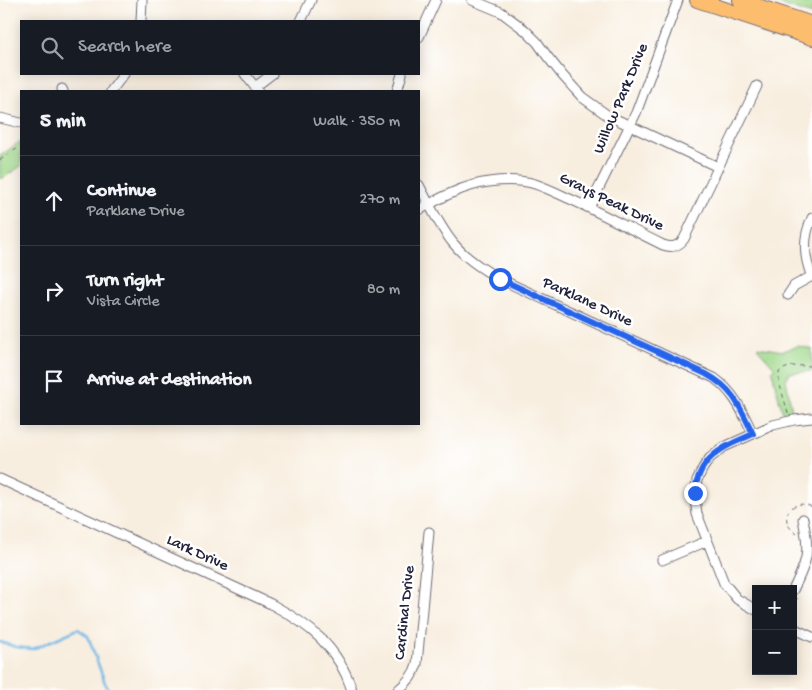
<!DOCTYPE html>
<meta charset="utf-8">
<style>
body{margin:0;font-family:"Gochi Hand",sans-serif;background:#20242c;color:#f1f3f6}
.controls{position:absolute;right:15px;bottom:15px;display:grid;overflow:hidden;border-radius:0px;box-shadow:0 2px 12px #0003}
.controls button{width:45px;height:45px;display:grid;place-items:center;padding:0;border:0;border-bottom:1px solid #363941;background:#171b24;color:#f1f3f6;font:25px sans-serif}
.stop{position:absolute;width:15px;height:15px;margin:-11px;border:4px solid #2563eb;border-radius:50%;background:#fff}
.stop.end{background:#2563eb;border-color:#fff;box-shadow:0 1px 5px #0008}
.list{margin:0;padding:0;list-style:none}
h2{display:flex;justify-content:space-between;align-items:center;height:65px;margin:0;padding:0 20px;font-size:21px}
h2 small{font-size:16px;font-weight:400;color:#9ea1a6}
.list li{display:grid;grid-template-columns:32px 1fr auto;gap:15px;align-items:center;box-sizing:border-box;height:90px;padding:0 20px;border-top:1px solid #363941}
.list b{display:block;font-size:19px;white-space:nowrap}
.list p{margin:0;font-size:16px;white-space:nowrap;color:#9ea1a6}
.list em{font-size:16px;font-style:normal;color:#9ea1a6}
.icon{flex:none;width:28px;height:28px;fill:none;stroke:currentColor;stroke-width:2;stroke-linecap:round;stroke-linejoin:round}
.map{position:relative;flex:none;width:812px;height:690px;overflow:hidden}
.search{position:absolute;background:#171b24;box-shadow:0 2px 12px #0003;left:20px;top:20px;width:400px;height:55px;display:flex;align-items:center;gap:12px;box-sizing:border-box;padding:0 18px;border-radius:0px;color:#9ea1a6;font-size:19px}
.panel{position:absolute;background:#171b24;box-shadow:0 2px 12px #0003;left:20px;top:90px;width:400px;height:335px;border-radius:0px}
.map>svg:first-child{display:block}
.grass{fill:#a0d88b;stroke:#617d63}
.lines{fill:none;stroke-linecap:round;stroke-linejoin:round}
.stream{stroke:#6eb8e7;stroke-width:2.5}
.minor-casing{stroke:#6d6974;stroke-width:11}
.primary-casing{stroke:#6d6974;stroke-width:16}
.path{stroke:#6d6974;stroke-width:1;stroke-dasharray:4 4;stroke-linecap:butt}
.minor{stroke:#fff;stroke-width:9}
.primary{stroke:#fcbd6e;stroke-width:14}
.route{stroke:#2563eb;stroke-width:6}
.labels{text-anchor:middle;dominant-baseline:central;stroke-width:5;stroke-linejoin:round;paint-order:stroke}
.street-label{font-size:16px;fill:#22223b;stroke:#fff}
</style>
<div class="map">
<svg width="812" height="690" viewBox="0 0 812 690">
<rect width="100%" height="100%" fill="#fff"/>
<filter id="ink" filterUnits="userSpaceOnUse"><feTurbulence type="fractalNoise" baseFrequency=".02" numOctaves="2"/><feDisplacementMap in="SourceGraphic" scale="10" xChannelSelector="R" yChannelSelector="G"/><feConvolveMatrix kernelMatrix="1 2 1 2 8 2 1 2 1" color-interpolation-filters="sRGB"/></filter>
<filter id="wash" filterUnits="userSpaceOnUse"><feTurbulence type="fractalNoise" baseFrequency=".0096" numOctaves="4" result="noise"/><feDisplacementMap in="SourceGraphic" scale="20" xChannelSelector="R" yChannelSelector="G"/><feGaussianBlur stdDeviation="1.12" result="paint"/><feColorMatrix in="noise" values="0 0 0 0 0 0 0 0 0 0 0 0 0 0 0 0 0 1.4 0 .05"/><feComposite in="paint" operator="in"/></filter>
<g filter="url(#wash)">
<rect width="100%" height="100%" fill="#f8eedf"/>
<path class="grass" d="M768 0H812V15Z
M21 141V166L3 178H0V156Z
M798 346 812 349V371L789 373 786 379 792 411 783 414 772 372 775 368 757 348 758 347 783 351Z"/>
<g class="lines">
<path class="stream" d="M0 642 16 647 33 649 78 629 88 636 105 683 109 690"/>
</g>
</g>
<g filter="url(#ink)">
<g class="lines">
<g class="minor-casing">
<path id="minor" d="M472 0 501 12 525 30 537 42 547 56 563 76 582 97 607 115 718 167
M141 21 142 0
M301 21 311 0
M419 37 436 0
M245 74 258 91
M255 87 272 74
M62 89 63 91
M111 91 124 74
M397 91 402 74
M0 118 21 123
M419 185C429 204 439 226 453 243 465 258 482 269 500 279L714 378C735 393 742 411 753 434
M589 208 636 113 678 0
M419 210C440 198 464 185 489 182 504 180 521 180 535 184 547 188 559 194 570 199 601 213 632 230 663 245 672 248 678 247 684 239L757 86
M812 218C803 237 804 258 812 277
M788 295 794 286 812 276
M0 479 271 604C310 625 338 647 352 690
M662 560 707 541
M793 590C808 560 810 552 803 519
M756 610 737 599 724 583 697 514 695 498 697 480 703 468 710 458 724 447 773 425 794 420 812 418
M793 628 812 637
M398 690C407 683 414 675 417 664L429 532"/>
</g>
<g class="primary-casing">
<path id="primary" d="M697 0 812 38
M740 0 812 24"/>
</g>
<path class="path" d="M0 160 21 146
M788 413 779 382V372C789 364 800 366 812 366
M797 534C775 520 792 496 812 507
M793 606 798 598"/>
<use href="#minor" class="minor"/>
<use href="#primary" class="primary"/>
</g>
</g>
<g class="lines" filter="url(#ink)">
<path class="route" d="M500 279 706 374C734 389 740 407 753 434 723 447 698 457 695 493"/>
</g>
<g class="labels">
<g class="street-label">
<text transform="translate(622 99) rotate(-67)">Willow Park Drive</text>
<text transform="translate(611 203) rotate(26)">Grays Peak Drive</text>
<text transform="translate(587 303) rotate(25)">Parklane Drive</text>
<text transform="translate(197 554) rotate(25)">Lark Drive</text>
<text transform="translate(406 613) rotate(-84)">Cardinal Drive</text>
</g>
</g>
</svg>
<div class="controls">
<button>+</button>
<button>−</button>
</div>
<div class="stop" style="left:500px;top:279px"></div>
<div class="stop end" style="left:695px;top:493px"></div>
<div class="search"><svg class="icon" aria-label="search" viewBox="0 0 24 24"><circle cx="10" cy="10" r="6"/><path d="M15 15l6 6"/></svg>Search here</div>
<section class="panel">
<h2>5 min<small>Walk · 350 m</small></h2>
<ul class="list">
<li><svg class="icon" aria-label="ahead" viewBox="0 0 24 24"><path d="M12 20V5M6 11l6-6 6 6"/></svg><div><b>Continue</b><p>Parklane Drive</p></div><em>270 m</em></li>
<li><svg class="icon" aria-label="right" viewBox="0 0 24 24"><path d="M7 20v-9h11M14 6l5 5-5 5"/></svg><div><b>Turn right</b><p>Vista Circle</p></div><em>80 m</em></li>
<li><svg class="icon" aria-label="arrive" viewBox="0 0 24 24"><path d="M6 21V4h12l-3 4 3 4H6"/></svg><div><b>Arrive at destination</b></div></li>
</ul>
</section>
</div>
